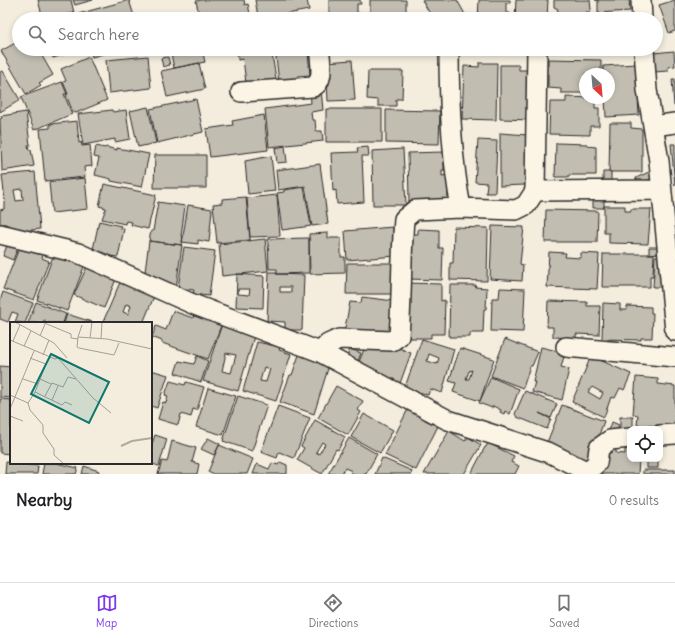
<!DOCTYPE html>
<style>
body{margin:0;font-family:Delius,sans-serif;background:#f2f2f2;color:#202124}
.controls{position:absolute;right:12px;bottom:12px;display:grid;overflow:hidden;border-radius:8px;box-shadow:0 2px 6px #0003}
.controls button{width:36px;height:36px;display:grid;place-items:center;padding:0;border:0;border-bottom:1px solid #e0e0e0;background:#fff;color:#202124;font:20px sans-serif}
.compass{position:absolute;left:579px;top:68px;width:36px;height:36px;border-radius:50%;background:#fff;box-shadow:0 2px 6px #0003;rotate:154deg}
.list{margin:0;padding:0;list-style:none}
h2{display:flex;justify-content:space-between;align-items:center;height:52px;margin:0;padding:0 16px;font-size:17px}
h2 small{font-size:13px;font-weight:400;color:#757577}
.icon{flex:none;width:22px;height:22px;fill:none;stroke:currentColor;stroke-width:2;stroke-linecap:round;stroke-linejoin:round}
.map{position:relative;flex:none;width:675px;height:474px;overflow:hidden}
.search{position:absolute;background:#fff;box-shadow:0 2px 6px #0003;left:12px;right:12px;top:12px;height:44px;display:flex;align-items:center;gap:10px;box-sizing:border-box;padding:0 14px;border-radius:22px;color:#757577;font-size:15px}
.sheet{height:108px;background:#fff}
nav{display:flex;justify-content:space-around;align-items:center;box-sizing:border-box;height:56px;border-top:1px solid #e0e0e0;background:#fff;font-size:11px;color:#757577}
nav a{display:grid;justify-items:center;gap:2px}
nav .on{color:#7c3aed}
.map>svg:first-child{display:block}
.building{fill:#c2bdb1;stroke:#2b2b2b;fill-rule:evenodd}
.lines{fill:none;stroke-linecap:round;stroke-linejoin:round}
.minor-casing{stroke:#2b2b2b;stroke-width:22}
.minor{stroke:#fcf5e5;stroke-width:19}
.inset-river{fill:none;stroke:#afaaa0;stroke-width:2}
.inset-road{fill:none;stroke:#a49f96;stroke-width:1}
.view{fill:#0f766e;fill-opacity:0.15;stroke:#0f766e;stroke-width:2}
.inset-edge{fill:none;stroke:#2b2b2b;stroke-width:2}
</style>
<div class="map">
<svg width="675" height="474" viewBox="0 0 675 474">
<rect width="100%" height="100%" fill="#f4edde"/>
<filter id="ink" filterUnits="userSpaceOnUse"><feTurbulence type="fractalNoise" baseFrequency=".025" numOctaves="2"/><feDisplacementMap in="SourceGraphic" scale="8" xChannelSelector="R" yChannelSelector="G"/><feConvolveMatrix kernelMatrix="1 2 1 2 8 2 1 2 1" color-interpolation-filters="sRGB"/></filter>
<g filter="url(#ink)">
<path class="building" d="M38 0H71L74 13 43 19Z
M73 0H93L75 5Z
M129 0 135 19H80L78 14Z
M202 0H244L245 5 248 4 251 19H200L196 1Z
M255 0H307L309 10 270 17V19H257L258 16Z
M329 0H360L361 4H357V13H360L361 19H329Z
M370 0H406V18L370 19Z
M422 0H457L466 16 460 19H433Z
M479 0H510V3H506V13H510V19H478Z
M516 0H548L547 19H515Z
M554 0H590L591 10 589 12H586V19H556L558 9 554 7Z
M595 0H629L630 11 598 13V0Z
M675 0V31L669 33 659 5Z
M194 13 195 19H165V17Z
M74 16 75 19H61Z
M19 41V49H38L53 75 39 83 41 85 26 94 1 51Z
M51 49H65L66 54 53 58Z
M90 49H121L92 57Z
M170 49H202L205 62 174 68Z
M237 49H258L259 55 263 54V49H271L277 84 246 83 243 59 238 60Z
M275 49H310V52H308L310 75 298 76 299 80 279 82Z
M674 51 675 66 668 67V71L654 72 653 53Z
M148 56 151 88 109 93 106 60Z
M89 57 107 100 76 113 73 112 66 95 68 94 63 82 66 81 61 69Z
M168 57 170 65 163 67 161 58Z
M548 59 601 60V74H585V93H561V89L548 88Z
M352 60 355 100 328 101 326 62Z
M199 63 205 89 167 97 161 71Z
M479 63H497L496 120 462 119 464 66 479 67Z
M636 64 639 115 606 117 605 98H609V74H603V66Z
M500 65H519V70H530L533 120 500 119Z
M3 71 20 100 0 112V72Z
M368 71H403L402 99H396V106H378V100L367 99Z
M672 79H675V106H674Z
M62 82 67 94H64L72 114 34 130 21 97Z
M321 89 323 110 311 112 312 120H315L316 131H322L323 141 269 147 265 109 311 103 310 90Z
M566 97 595 98V108H599V126H590V135L549 134 550 102H566Z
M196 99 203 132 157 143 150 109Z
M148 107 156 143 138 147 130 111Z
M326 109H382V142H326Z
M112 110 113 112 126 110 130 139 115 142V139L83 145 78 114Z
M386 110 440 111 439 144 386 143Z
M26 112 30 145H28L29 150H31L34 166 2 171 0 119 2 118 1 116Z
M264 115 268 150 210 157 206 129 233 125 232 121Z
M77 121 79 143 81 142 82 146 90 145 92 166 84 167 85 177 45 181 40 129 50 128V124Z
M610 123H631V128L642 129V172H609Z
M500 133 528 135 529 172H525V185L500 186Z
M478 140 497 141 495 193H486L487 183 475 182Z
M556 143 587 144V146L596 147V175H569V177H555Z
M671 144H675V185Z
M96 146 105 148 106 147 117 150V148L149 154 142 187 111 181V179L95 175 99 158 94 157Z
M285 146 287 162 277 163 275 148Z
M368 147 369 156H362L364 202 337 204 336 190 333 191 331 153 358 152 357 148Z
M403 149 406 205H373L372 151Z
M444 152V170H442V176L448 175V200L409 201 408 153Z
M155 155H206V188H154Z
M271 156 275 191 248 194 245 161Z
M320 164 328 224 312 226 305 186 278 190 276 170Z
M35 172 40 229 6 233V224H0V210L4 209V201H5L2 175ZM22 189 23 200 16 201 14 190Z
M603 172H611V184H603Z
M649 172 652 178 639 185 636 178Z
M85 178 88 209 52 213 49 182Z
M104 184 156 195 148 229 131 225 132 222 126 221 125 224 102 219 106 208 99 206Z
M304 187 311 226 282 230 277 193 284 192V190Z
M277 195 280 236 250 237 247 198Z
M246 197 250 240 217 243 213 204 222 203V199Z
M593 197 604 198V208H593Z
M158 202 185 206 181 236H183L182 245 149 241 151 231H153Z
M188 205 212 209 209 242 198 240V244L182 242Z
M604 206H625V211H631V209H651L648 244 609 243V233H604Z
M546 210 598 211 597 242H545Z
M99 221 121 226 120 228 124 229 118 257 92 254Z
M492 226 524 227 520 264 523 265 522 281 490 279Z
M393 227 396 256 347 260 345 231Z
M454 227 488 228 487 281 450 280V263H453Z
M418 229 439 230V248H443L442 280 408 279 409 234H418Z
M328 233V238H341V257H345V273L310 274 309 234Z
M309 238V273L277 274V269H269L268 239Z
M265 239 268 271 222 276 219 244Z
M149 241 182 245 176 288 144 280Z
M8 243 18 247 13 260 3 256Z
M21 243 44 252 42 258 49 261 34 300 3 289Z
M184 247 215 251 209 296 193 294 194 290 178 288Z
M649 247H659V253L649 254Z
M56 248 87 259 67 311 37 300Z
M549 252 566 253 565 257 581 258V253L599 254 597 289 547 287Z
M603 254H654L653 276H650V287H602Z
M655 256H663L662 287H653Z
M90 260 119 272 104 308 74 295Z
M347 263H399L398 294H346Z
M269 272H276V274L304 275 302 330H285V322L267 321ZM280 287H291V292H280Z
M237 274 264 276 263 308 236 307ZM238 289H250L249 295 238 294Z
M121 280 155 294 143 323 103 322ZM126 304 131 306 128 314 123 312Z
M406 283 441 284V301L445 300 444 334H431V338H405L406 316H410V301H406Z
M450 285H476L475 287 487 288 486 309H484L483 333H470V337H449Z
M500 288 525 289 523 332 491 331 492 298H499Z
M3 292 33 303 25 323 15 322 18 314 12 312 8 322 0 319V301Z
M362 297 394 301 396 334 344 333 350 302 361 303Z
M548 301 587 302V306H600L599 335 576 334V338L553 337V327H547Z
M36 302 66 314 63 323H50L44 320 43 323H28Z
M603 303 620 304V310H627V306L651 307V313H653L652 338H641V340L602 339Z
M173 311 193 318 195 312 224 318 208 359 162 343V341L152 337 156 326 166 330Z
M67 314 95 323H64Z
M224 318 255 333 238 391 203 381ZM226 353 236 355 231 373 222 371Z
M422 339 454 349 442 393 430 389 428 395 405 387ZM429 354 439 358 437 364 427 361Z
M505 339 538 352 532 366H530L523 388 491 376Z
M368 340 382 341 411 353 399 386 356 369Z
M257 342 280 347 279 350 291 354 276 401 243 391ZM264 367 270 369 266 382 260 381Z
M541 347 565 353 561 367 569 369 562 400 532 392 535 382H533Z
M460 348 494 359 480 401 453 392 456 383 449 381ZM472 370 469 379H466L469 371Z
M350 349 361 353 357 364 346 359Z
M300 352 330 362 314 414 280 402 290 375H292Z
M197 356 208 361 201 382 175 373 179 361 194 364Z
M591 356 631 374 624 390 620 388 615 398 611 397 604 417 572 402ZM592 387 603 393 600 399 588 392Z
M0 366 11 367V398L0 397Z
M151 370 168 375 157 408 151 406Z
M491 377 519 389 510 414 505 411 504 414 500 412 501 410 493 406 492 408 479 403Z
M636 377 658 379V384L675 386V427L637 425 638 415 633 414Z
M170 381 185 385 186 382 204 387 197 410 193 409 191 417 181 414 178 425 158 419 163 402 166 403 168 396 165 395Z
M336 386 363 401 358 410 361 412 348 435 318 418Z
M208 388 236 396 223 435 196 427Z
M525 391 557 404 551 418 539 413 551 419 547 429 517 417 515 414Z
M238 396 267 405 252 451 223 441Z
M0 399 11 400V454L0 453Z
M562 405 604 421 589 462 546 445Z
M278 406 310 418 294 458 279 452 277 458 261 452Z
M408 409 417 414 427 416 425 420 438 426 416 470 385 455Z
M364 414 393 430 380 453 351 437Z
M620 417H633V429L620 431Z
M315 420 345 437 338 450 336 449 322 474 297 460 304 448 301 446ZM322 442 325 444 319 454 316 452Z
M612 422 619 425 615 433 608 430Z
M449 431 465 441 468 437 481 445 464 474H424Z
M155 435 167 439 159 466 149 463H151V447Z
M208 438 220 444 214 455 201 449Z
M349 438 377 454 366 474H351L352 471 345 468 342 473 343 474H328Z
M172 441 196 448 192 462 199 464 197 474H158L162 461 167 462Z
M488 443 514 456 511 462 519 466 515 474H471L485 447H486Z
M219 445 253 459 247 474H212L208 472Z
M602 448H616V453L625 454V449H630V459H639L638 474H601Z
M382 458 412 471 411 474H375Z
M647 459H658V468H647Z
M6 462 38 466 37 474H5Z
M280 462 287 465V474H253L257 464 269 469 272 463 278 465Z
M44 463H56L78 468 76 474H42Z
M84 466 99 471 98 474H82Z
M643 470H675V474H643Z"/>
<g class="lines">
<g class="minor-casing">
<path id="minor" d="M641 0 642 19
M449 49C449 102 451 155 461 208
M644 49 647 90 659 161 675 331
M241 92 313 87C326 80 319 61 320 49
M653 126 675 123
M535 191 661 190
M0 234 78 253 195 305 320 352 448 420 550 453 584 470 590 469 597 463 599 448 610 440 630 438
M566 347 675 357
M320 352 328 344 339 339 392 341 399 336C402 297 401 258 404 219L415 210 461 208 516 210 526 205 535 191 537 49
M660 435 675 434"/>
</g>
<use href="#minor" class="minor"/>
</g>
</g>
<g transform="translate(10 322)">
<rect width="142" height="142" fill="#f4edde"/>
<path class="inset-river" d="M111 124 122 119 142 116"/>
<path class="inset-road" d="M5 0 44 21 57 36M32 0 61 12V16L68 17M72 3 68 15 97 17 142 27M30 14 35 2M68 15 67 25 69 26 104 33 109 21M80 16 82 0M91 17 92 0M0 18 45 37 48 36 83 76 101 91M3 19 10 3M14 24 21 9M33 33 39 18M20 36 36 42 25 70M13 57 28 62M30 57 41 62M0 73 18 81 25 70 52 83 55 80 62 83M35 74 42 61 53 65 58 55 66 57M42 78 48 64M18 81 20 88 33 103V111L44 127V133L54 142M0 87 24 29M0 94 13 99"/>
<path class="view" d="M41 32 99 60 79 101 21 72Z"/>
<rect width="142" height="142" class="inset-edge"/>
</g>
</svg>
<div class="controls">
<button><svg class="icon" aria-label="locate" viewBox="0 0 24 24"><circle cx="12" cy="12" r="6"/><path d="M12 2v4M12 18v4M2 12h4M18 12h4"/></svg></button>
</div>
<svg class="compass" viewBox="-18 -18 36 36"><path d="M0-13l5 13h-10z" fill="#e53935"/><path d="M0 13l5-13h-10z" fill="#757577"/></svg>
<div class="search"><svg class="icon" aria-label="search" viewBox="0 0 24 24"><circle cx="10" cy="10" r="6"/><path d="M15 15l6 6"/></svg>Search here</div>
</div>
<section class="sheet">
<h2>Nearby<small>0 results</small></h2>
<ul class="list">
</ul>
</section>
<nav>
<a class="on"><svg class="icon" aria-label="map" viewBox="0 0 24 24"><path d="M3 6l6-2 6 2 6-2v14l-6 2-6-2-6 2zM9 4v14M15 6v14"/></svg>Map</a>
<a><svg class="icon" aria-label="directions" viewBox="0 0 24 24"><path d="M12 3l9 9-9 9-9-9zM9 14v-3h6M13 9l2 2-2 2"/></svg>Directions</a>
<a><svg class="icon" aria-label="saved" viewBox="0 0 24 24"><path d="M7 4h10v16l-5-4-5 4z"/></svg>Saved</a>
</nav>
